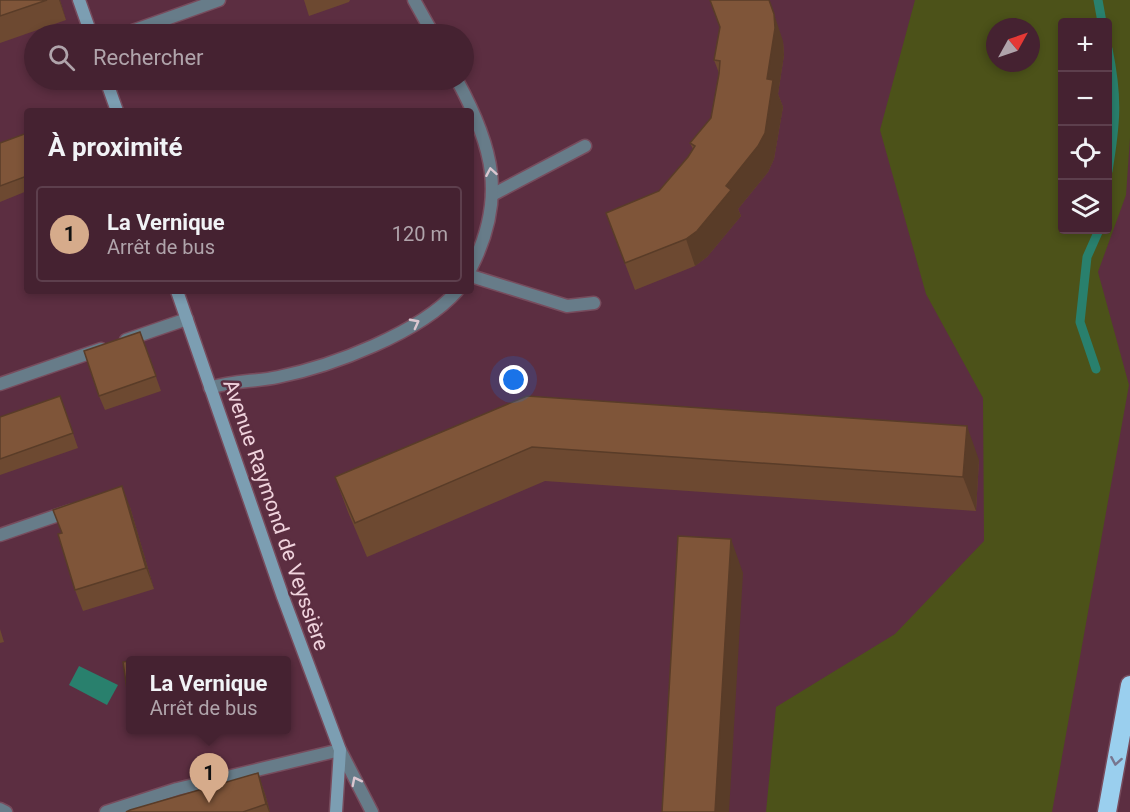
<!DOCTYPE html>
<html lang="fr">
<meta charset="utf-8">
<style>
body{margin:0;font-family:Roboto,sans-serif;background:#4f2f3d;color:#f1f3f6}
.controls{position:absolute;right:18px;top:18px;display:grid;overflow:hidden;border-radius:6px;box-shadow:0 3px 9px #0003}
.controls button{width:54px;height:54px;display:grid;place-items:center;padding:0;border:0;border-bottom:2px solid #5d3f4d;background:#452231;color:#f1f3f6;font:30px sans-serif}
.compass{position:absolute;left:986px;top:18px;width:54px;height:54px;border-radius:50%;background:#452231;box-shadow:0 3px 9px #0003;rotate:50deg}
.you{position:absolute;left:514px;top:380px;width:21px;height:21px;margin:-15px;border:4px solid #fff;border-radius:50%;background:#1a73e8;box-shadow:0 0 0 9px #1a73e833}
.badge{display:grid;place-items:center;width:39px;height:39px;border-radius:50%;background:#d6ab8b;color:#111;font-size:20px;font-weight:700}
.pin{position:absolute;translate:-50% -50px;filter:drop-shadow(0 2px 3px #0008)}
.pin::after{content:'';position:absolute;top:32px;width:21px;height:18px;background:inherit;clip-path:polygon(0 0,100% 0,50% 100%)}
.popup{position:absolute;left:126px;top:656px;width:165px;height:78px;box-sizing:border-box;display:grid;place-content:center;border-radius:6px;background:#452231;filter:drop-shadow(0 2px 4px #0005);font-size:20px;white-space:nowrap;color:#b0a4ab}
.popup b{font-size:22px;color:#f1f3f6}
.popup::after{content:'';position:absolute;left:50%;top:100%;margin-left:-12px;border:12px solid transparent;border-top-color:#452231}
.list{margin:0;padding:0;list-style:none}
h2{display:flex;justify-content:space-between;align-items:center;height:78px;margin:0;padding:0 24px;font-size:26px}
h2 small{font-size:20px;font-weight:400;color:#b0a4ab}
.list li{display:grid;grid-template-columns:39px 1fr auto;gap:18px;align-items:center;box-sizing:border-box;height:96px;margin:0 12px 12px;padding:0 12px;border:2px solid #5d3f4d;border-radius:6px}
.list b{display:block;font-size:22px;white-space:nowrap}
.list p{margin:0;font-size:20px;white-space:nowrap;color:#b0a4ab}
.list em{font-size:20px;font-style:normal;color:#b0a4ab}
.icon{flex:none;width:33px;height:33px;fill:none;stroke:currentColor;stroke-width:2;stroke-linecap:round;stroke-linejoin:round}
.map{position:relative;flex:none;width:1130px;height:812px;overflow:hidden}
.search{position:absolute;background:#452231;box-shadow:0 3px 9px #0003;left:24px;top:24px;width:450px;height:66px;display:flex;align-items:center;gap:15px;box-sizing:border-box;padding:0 21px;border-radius:33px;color:#b0a4ab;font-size:22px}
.panel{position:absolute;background:#452231;box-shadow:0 3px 9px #0003;left:24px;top:108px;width:450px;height:186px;border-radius:6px}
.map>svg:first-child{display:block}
.green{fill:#4c5219;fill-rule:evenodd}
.water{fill:#29806d}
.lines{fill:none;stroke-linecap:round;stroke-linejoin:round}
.stream{stroke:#29806d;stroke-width:9}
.lane-casing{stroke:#774c5d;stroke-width:15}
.street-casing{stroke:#774c5d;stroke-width:15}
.secondary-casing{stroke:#774c5d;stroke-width:15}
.highway-casing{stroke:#774c5d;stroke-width:21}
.lane{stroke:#677c89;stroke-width:12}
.street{stroke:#677c89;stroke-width:12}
.secondary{stroke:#7c9eb2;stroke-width:12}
.highway{stroke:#9acfee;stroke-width:18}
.wall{fill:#6d4931}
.shaded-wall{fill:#593c28}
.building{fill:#7f5539;stroke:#593c28;stroke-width:1.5}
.oneway{stroke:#dbc6d0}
.oneway2{stroke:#78768f}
.labels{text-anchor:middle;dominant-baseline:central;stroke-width:5;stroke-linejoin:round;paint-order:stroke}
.street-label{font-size:21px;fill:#f0d3dd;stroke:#5c2e41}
</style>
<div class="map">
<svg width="1130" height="812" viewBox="0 0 1130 812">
<rect width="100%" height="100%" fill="#5c2e41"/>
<path class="green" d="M915 0H1130V138L1126 195 1098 272 1129 385 1052 812H766L776 707 895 634 984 541 983 398 926 294 880 130ZM1062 22H1108V230H1062ZM995 27H1031V63H995Z"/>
<path class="water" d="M79 666 118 685 107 705 69 685Z"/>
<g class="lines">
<path class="stream" d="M1098 0 1102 22
M1108 49C1118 98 1116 122 1108 171
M1096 369 1080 322 1087 257 1099 230"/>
<g class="lane-casing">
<path id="lane" d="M492 195 585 146
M471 276 567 306 594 303
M126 340 187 319
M0 384 101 349
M0 535 70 511"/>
</g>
<g class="street-casing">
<path id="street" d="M414 0 433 34
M124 34 219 0
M457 80C493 146 507 198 471 268
M210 388C233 380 255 382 278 377 332 366 420 333 457 291
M0 809 6 812
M106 812 177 789 340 750 372 812"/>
</g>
<g class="secondary-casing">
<path id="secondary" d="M79 0 91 34
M106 80 117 111
M177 291 283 597 340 750 336 812"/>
</g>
<g class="highway-casing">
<path id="highway" d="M1107 812 1130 685"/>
</g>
<use href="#lane" class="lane"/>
<use href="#street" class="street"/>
<use href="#secondary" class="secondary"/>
<use href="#highway" class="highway"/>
</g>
<path class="wall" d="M0 0H60L66 20 0 43Z
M304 0H350L349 2 309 16Z
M783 41 784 55 778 94 783 107 774 159 768 172 738 209 741 216 707 257 695 266 635 290 606 213 659 191 688 157 693 149 690 143 711 118 719 73 714 60Z
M27 133V191L0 202V143Z
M140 332 161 391 105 410 99 396Z
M60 396 78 448 0 475V417Z
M527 396 979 460 976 511 545 481 367 557 348 512 335 477Z
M130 507 154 589 83 611 75 590Z
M0 629 4 642 0 643Z
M258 773 265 794 270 812H126Z"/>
<path class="shaded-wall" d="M59 0H60L66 20Z
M774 14 783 41 784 55 778 94 783 107 774 159 768 172 738 209 741 216 707 257 695 266 686 239 726 186 767 79Z
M967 426 979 460 976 511 963 477Z
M122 486 130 507 154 589 146 568Z
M731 539 743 573 729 812H715Z
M258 773 265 794 270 812H269L266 804Z"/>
<path class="building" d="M0 0H47L0 16Z
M710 0H769L774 14 775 28 767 79 773 80 765 133 758 146 726 186 731 190 697 231 686 239 625 263 606 213 659 191 688 157 695 146 690 143 711 118 719 74 720 61 714 60 720 27Z
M27 133V176L0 186V143Z
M140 332 156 376 99 396 84 351Z
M60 396 73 433 0 459V417Z
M527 396 967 426 963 477 532 447 355 523 335 477Z
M122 486 146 568 75 590 58 534 62 533 53 510Z
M678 536 731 539 715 812H662Z
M145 658V660H131V696H128L123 662Z
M258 773 266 804 243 812H126L130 810Z"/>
<defs><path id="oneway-chevron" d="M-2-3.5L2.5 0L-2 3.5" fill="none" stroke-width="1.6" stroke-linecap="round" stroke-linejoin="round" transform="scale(1.5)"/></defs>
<g class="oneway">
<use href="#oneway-chevron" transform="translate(491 172) rotate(-100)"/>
<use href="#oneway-chevron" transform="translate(415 323) rotate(-28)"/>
<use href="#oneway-chevron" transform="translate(356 781) rotate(-117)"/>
</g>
<use class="oneway2" href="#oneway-chevron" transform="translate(1116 761) rotate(100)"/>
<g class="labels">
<g class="street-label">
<text transform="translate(276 515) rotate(71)">Avenue Raymond de Veyssière</text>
</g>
</g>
</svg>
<div class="controls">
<button>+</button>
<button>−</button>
<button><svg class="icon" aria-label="locate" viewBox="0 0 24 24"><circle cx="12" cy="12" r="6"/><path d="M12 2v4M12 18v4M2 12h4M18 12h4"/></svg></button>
<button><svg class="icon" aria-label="layers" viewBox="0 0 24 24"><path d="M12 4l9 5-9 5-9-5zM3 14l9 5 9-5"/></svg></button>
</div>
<svg class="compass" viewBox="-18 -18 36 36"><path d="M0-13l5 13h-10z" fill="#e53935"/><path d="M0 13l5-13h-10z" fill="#b0a4ab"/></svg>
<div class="you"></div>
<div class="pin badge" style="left:209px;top:803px">1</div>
<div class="popup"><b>La Vernique</b>Arrêt de bus</div>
<div class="search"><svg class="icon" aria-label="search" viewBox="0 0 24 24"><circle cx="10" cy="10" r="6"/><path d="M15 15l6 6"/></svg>Rechercher</div>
<section class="panel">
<h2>À proximité<small></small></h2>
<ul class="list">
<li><span class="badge">1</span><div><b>La Vernique</b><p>Arrêt de bus</p></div><em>120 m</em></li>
</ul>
</section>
</div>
